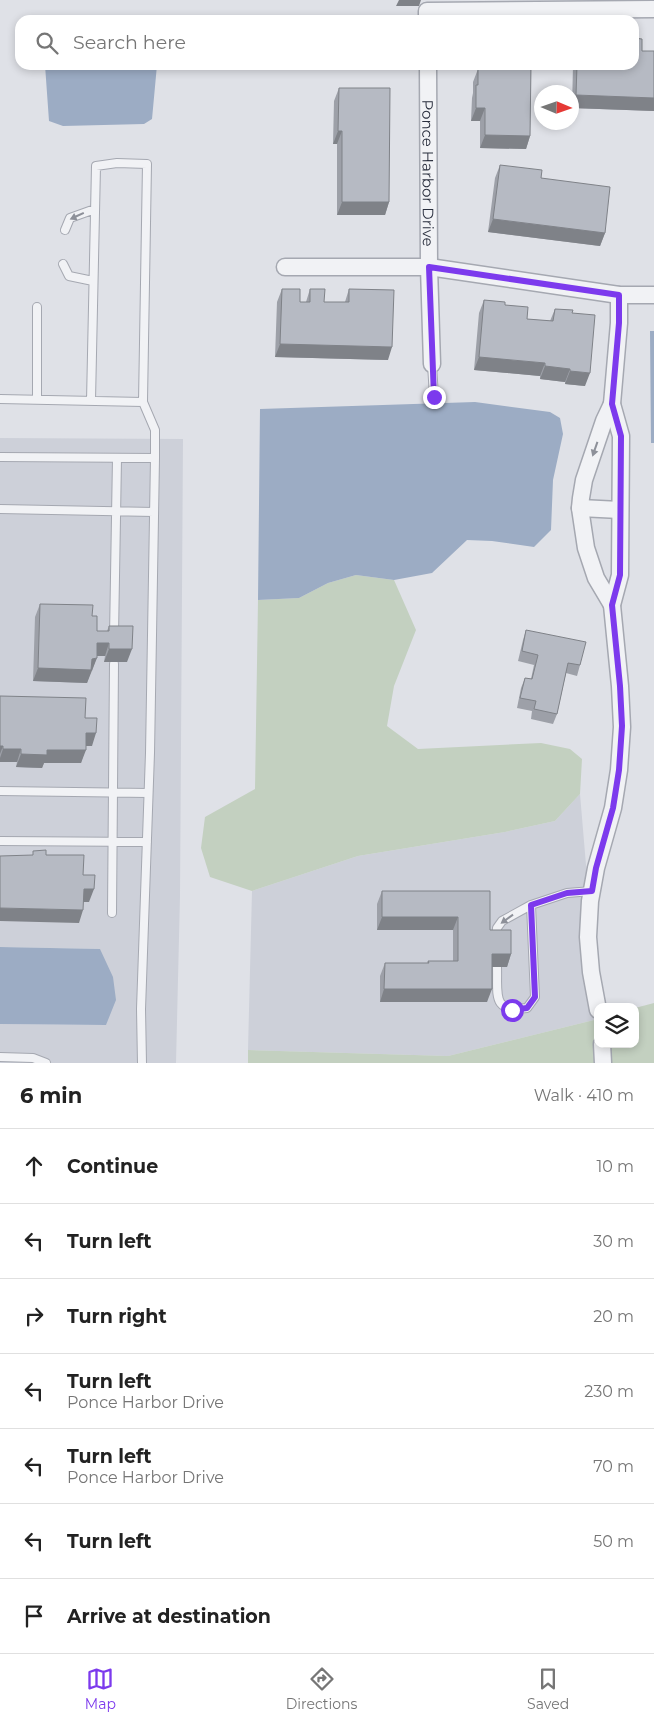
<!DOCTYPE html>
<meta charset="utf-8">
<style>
body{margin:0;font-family:Montserrat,sans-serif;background:#f6f6f6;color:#222}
.controls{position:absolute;right:15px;bottom:15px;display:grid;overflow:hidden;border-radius:10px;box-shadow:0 2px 8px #0003}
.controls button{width:45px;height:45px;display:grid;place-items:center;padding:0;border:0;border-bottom:1px solid #e0e0e0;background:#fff;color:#222;font:25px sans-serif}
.compass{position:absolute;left:534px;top:85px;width:45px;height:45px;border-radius:50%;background:#fff;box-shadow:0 2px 8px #0003;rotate:92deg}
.stop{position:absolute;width:15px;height:15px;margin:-11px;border:4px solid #7c3aed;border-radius:50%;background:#fff}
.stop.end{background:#7c3aed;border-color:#fff;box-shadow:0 1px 5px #0008}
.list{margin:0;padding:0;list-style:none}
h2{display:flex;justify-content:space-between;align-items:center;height:65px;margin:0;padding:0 20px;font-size:21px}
h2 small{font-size:16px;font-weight:400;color:#767676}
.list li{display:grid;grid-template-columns:32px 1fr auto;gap:15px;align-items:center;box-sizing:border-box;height:75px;padding:0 20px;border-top:1px solid #e0e0e0}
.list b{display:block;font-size:19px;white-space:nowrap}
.list p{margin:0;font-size:16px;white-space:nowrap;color:#767676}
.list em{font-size:16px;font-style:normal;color:#767676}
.icon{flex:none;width:28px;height:28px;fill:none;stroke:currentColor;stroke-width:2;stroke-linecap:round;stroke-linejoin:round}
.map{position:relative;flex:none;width:654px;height:1063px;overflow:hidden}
.search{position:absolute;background:#fff;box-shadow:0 2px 8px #0003;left:15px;right:15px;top:15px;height:55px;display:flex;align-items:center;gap:12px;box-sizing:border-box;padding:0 18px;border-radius:15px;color:#767676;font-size:19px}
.sheet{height:590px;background:#fff}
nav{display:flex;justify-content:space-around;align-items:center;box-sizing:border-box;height:70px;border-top:1px solid #e0e0e0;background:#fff;font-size:14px;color:#767676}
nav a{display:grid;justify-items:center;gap:2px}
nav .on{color:#7c3aed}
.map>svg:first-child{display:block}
.built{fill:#cdd0d9}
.green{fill:#c3d0c0}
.water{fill:#9cacc4}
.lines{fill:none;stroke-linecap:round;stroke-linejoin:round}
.lane-casing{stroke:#a5a8b1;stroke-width:10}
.street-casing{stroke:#a5a8b1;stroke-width:19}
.lane{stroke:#f1f2f5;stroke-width:8}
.street{stroke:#f1f2f5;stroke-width:16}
.wall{fill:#9da0a8}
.shaded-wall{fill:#7f8288}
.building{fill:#b6bac3;stroke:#7f8288}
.oneway{fill:#8d9099}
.route{stroke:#7c3aed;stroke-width:6}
.labels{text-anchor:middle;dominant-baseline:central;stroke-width:4;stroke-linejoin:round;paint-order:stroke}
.street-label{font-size:15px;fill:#292e3d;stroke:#eef0f5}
</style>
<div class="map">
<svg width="654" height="1063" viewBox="0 0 654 1063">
<rect width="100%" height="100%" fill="#dfe1e7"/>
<path class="built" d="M0 438 183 439 180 896 176 1063H0V1024L106 1025 100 949 0 947Z
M580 794 598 1007V1019L448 1056 248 1050 252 891 358 856 505 832 555 821Z"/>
<path class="green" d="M356 575 394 580 416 630 394 686 387 726 418 749 541 743 570 749 582 759 580 794 555 821 505 832 358 856 252 891 210 877 201 848 205 817 255 789 258 600 299 598 328 583Z
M654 1003V1063H248V1050L448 1056 598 1019V1044H635V1008Z"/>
<path class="water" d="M45 65H157L152 119 144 124 63 126 49 121Z
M650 331H654V443H651Z
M475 402 550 412 560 418 563 434 553 480 551 530 534 547 492 541 467 540 432 573 394 580 356 575 328 583 299 598 258 600 260 409Z
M0 947 100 949 113 977 116 1000 106 1025 0 1024Z"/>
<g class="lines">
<g class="lane-casing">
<path id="lane" d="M65 230 70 218 95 209
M63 264 69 276 93 281
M37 307V399
M432 364 434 397
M0 399 143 402
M91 401 96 166 117 163 147 164 143 402 155 430V458L150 753 141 1009 142 1063
M0 457 155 458
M0 509 154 512
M114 636 117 458
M0 791 148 793
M0 841 147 842
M112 913 114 664
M496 939 497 928 502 921 531 905 567 893 592 891
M497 967C498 995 491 1013 527 1008L535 997 531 905
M0 1057 33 1058 46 1063"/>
</g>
<g class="street-casing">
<g id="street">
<path d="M427 20V11L654 9"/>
<path id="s1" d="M428 65 429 267 432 364"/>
<path d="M285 267H429L619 295H654"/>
<path d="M580 508 620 510"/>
<path d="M612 605 596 578 586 548 580 508 581 498 584 480 604 421 612 404"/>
<path d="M598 1010 591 972 588 937 590 901 596 868 613 808 619 770 622 727 620 686 612 605 620 575 621 436 612 404 619 323V295"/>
<path d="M602 1044 603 1063"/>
</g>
</g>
<use href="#lane" class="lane"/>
<use href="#street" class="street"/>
</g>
<path class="wall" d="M642 51H654V111L572 108 573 65H634Z
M480 65H531L530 136 526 149 480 148V121H471L472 98 473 93V82L478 69H480Z
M339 88 389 202 385 215H337V144H333L334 101Z
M500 165 541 178 605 233 600 246 488 232 495 178Z
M282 289 300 302H306L310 289 324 302H345L349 289 388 360 275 357 277 302Z
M484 300 505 305 527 319 550 321 555 309 572 313 585 386 565 384V382L540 379V376L474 370 479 313Z
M40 604 92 616 97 631H107L109 626 127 662H104L105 656H97L92 671H91L87 683 33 681 35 617Z
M526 630 580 665 577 676 566 673 557 714 553 724 531 719 532 711 517 708 521 688 525 678 531 679 534 665 518 661 523 640Z
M0 696 85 718 92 746H86L81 763H44L42 768 16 767 17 762H0Z
M382 891H490V930L511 954 507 967H492L487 1002H380V976L385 963H427L428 961H453V930H377V904Z"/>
<path class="shaded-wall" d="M399 0H421L419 6H396Z
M576 95 654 98V111L572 108Z
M476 108H485L480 121H471Z
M338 131H342L337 144H333Z
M485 135 530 136 526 149 480 148Z
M342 202H389L385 215H337Z
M493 219 605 233 600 246 488 232Z
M280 344 392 347 388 360 275 357Z
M479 357 545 363 540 376 474 370Z
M545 366 570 369 565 382 540 379Z
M570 371 590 373 585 386 565 384Z
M97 643H109L105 656H92Z
M109 649H132L127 662H104Z
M97 658 87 683 33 681 38 668Z
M86 733H96L92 746H81Z
M0 746H3L0 754Z
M3 749H21L17 762H0V758Z
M47 750H86L81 763H44L42 768 16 767 21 754Z
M84 889H94L89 902H79Z
M0 908 83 910 79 923 0 921Z
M382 917H458L453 930H377Z
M492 954H511L507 967H487Z
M384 989H492L487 1002H380Z"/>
<path class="building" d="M634 38 642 39V51H654V98L576 95 577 65H634Z
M485 65H531L530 136 485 135V108H476V85H478V69H485Z
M339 88H390L389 202H342V131H338Z
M500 165 542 170 541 178 610 187 605 233 493 219Z
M282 289H300V302H310V289H325L324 302H349V289L394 290 392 347 280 344Z
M484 300 505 302V305L528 307 527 319 553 321 555 309 573 310 572 313 595 315 590 373 570 371V369L545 366V363L479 357Z
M40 604 93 605 92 616H97V631H109V626H133L132 649H109V643H97V658L92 659 91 670 38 668Z
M526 630 586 642 580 665 568 663 557 714 534 709 536 701 520 698 525 678 532 679 538 655 522 651Z
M0 696 86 698 85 718H97L96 733H86V750H47V755L21 754V749H3V746H0Z
M46 850V855H84L83 875H95L94 889H84L83 910 0 908V856L33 855V851Z
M382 891H490V930H511V954H492V989H384L385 963H429L428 961H458V917H382Z"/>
<defs><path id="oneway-solid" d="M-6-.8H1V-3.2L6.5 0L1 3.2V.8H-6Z" transform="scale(1.25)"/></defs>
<g class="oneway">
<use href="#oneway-solid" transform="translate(77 216) rotate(155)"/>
<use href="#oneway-solid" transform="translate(595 449) rotate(109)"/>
<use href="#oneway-solid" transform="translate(507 919) rotate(144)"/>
</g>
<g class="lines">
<path class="route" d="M434 397 429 267 619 295V323L612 404 621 436 620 575 612 605 620 686 622 726 619 770 613 808 596 868 592 891 567 893 531 905 535 997 527 1008 512 1010"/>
</g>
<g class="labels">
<g class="street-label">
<text stroke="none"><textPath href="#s1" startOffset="108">Ponce Harbor Drive</textPath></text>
</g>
</g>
</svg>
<div class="controls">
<button><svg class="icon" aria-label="layers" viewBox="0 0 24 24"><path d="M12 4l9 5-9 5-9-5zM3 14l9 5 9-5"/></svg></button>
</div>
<svg class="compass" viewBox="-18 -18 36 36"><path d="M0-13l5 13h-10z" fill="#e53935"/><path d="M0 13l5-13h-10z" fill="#767676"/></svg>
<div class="stop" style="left:512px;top:1010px"></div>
<div class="stop end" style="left:434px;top:397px"></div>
<div class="search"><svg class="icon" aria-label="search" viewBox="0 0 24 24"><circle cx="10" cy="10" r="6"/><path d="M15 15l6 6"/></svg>Search here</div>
</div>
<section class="sheet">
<h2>6 min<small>Walk · 410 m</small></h2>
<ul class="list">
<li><svg class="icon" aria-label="ahead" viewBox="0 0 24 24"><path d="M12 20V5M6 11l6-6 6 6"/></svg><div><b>Continue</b></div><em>10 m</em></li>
<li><svg class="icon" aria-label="left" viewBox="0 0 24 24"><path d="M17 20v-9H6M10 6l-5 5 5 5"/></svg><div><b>Turn left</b></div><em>30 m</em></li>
<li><svg class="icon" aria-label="right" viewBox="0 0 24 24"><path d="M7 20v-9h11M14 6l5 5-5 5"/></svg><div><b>Turn right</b></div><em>20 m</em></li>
<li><svg class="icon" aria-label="left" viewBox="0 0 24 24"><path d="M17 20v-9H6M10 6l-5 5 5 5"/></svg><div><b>Turn left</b><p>Ponce Harbor Drive</p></div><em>230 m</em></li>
<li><svg class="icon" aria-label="left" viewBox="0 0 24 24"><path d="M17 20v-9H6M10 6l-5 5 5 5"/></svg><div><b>Turn left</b><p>Ponce Harbor Drive</p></div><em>70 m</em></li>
<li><svg class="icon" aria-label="left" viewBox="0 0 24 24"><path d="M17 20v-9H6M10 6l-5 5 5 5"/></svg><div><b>Turn left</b></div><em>50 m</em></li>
<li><svg class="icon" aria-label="arrive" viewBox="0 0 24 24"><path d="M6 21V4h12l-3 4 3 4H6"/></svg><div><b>Arrive at destination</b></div></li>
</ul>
</section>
<nav>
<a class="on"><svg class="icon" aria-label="map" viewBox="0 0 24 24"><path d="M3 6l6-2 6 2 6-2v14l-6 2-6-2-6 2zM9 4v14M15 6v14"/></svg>Map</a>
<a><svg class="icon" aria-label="directions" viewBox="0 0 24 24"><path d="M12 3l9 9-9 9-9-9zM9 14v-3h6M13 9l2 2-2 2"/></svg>Directions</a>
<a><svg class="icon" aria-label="saved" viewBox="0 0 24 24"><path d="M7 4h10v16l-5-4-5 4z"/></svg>Saved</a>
</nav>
